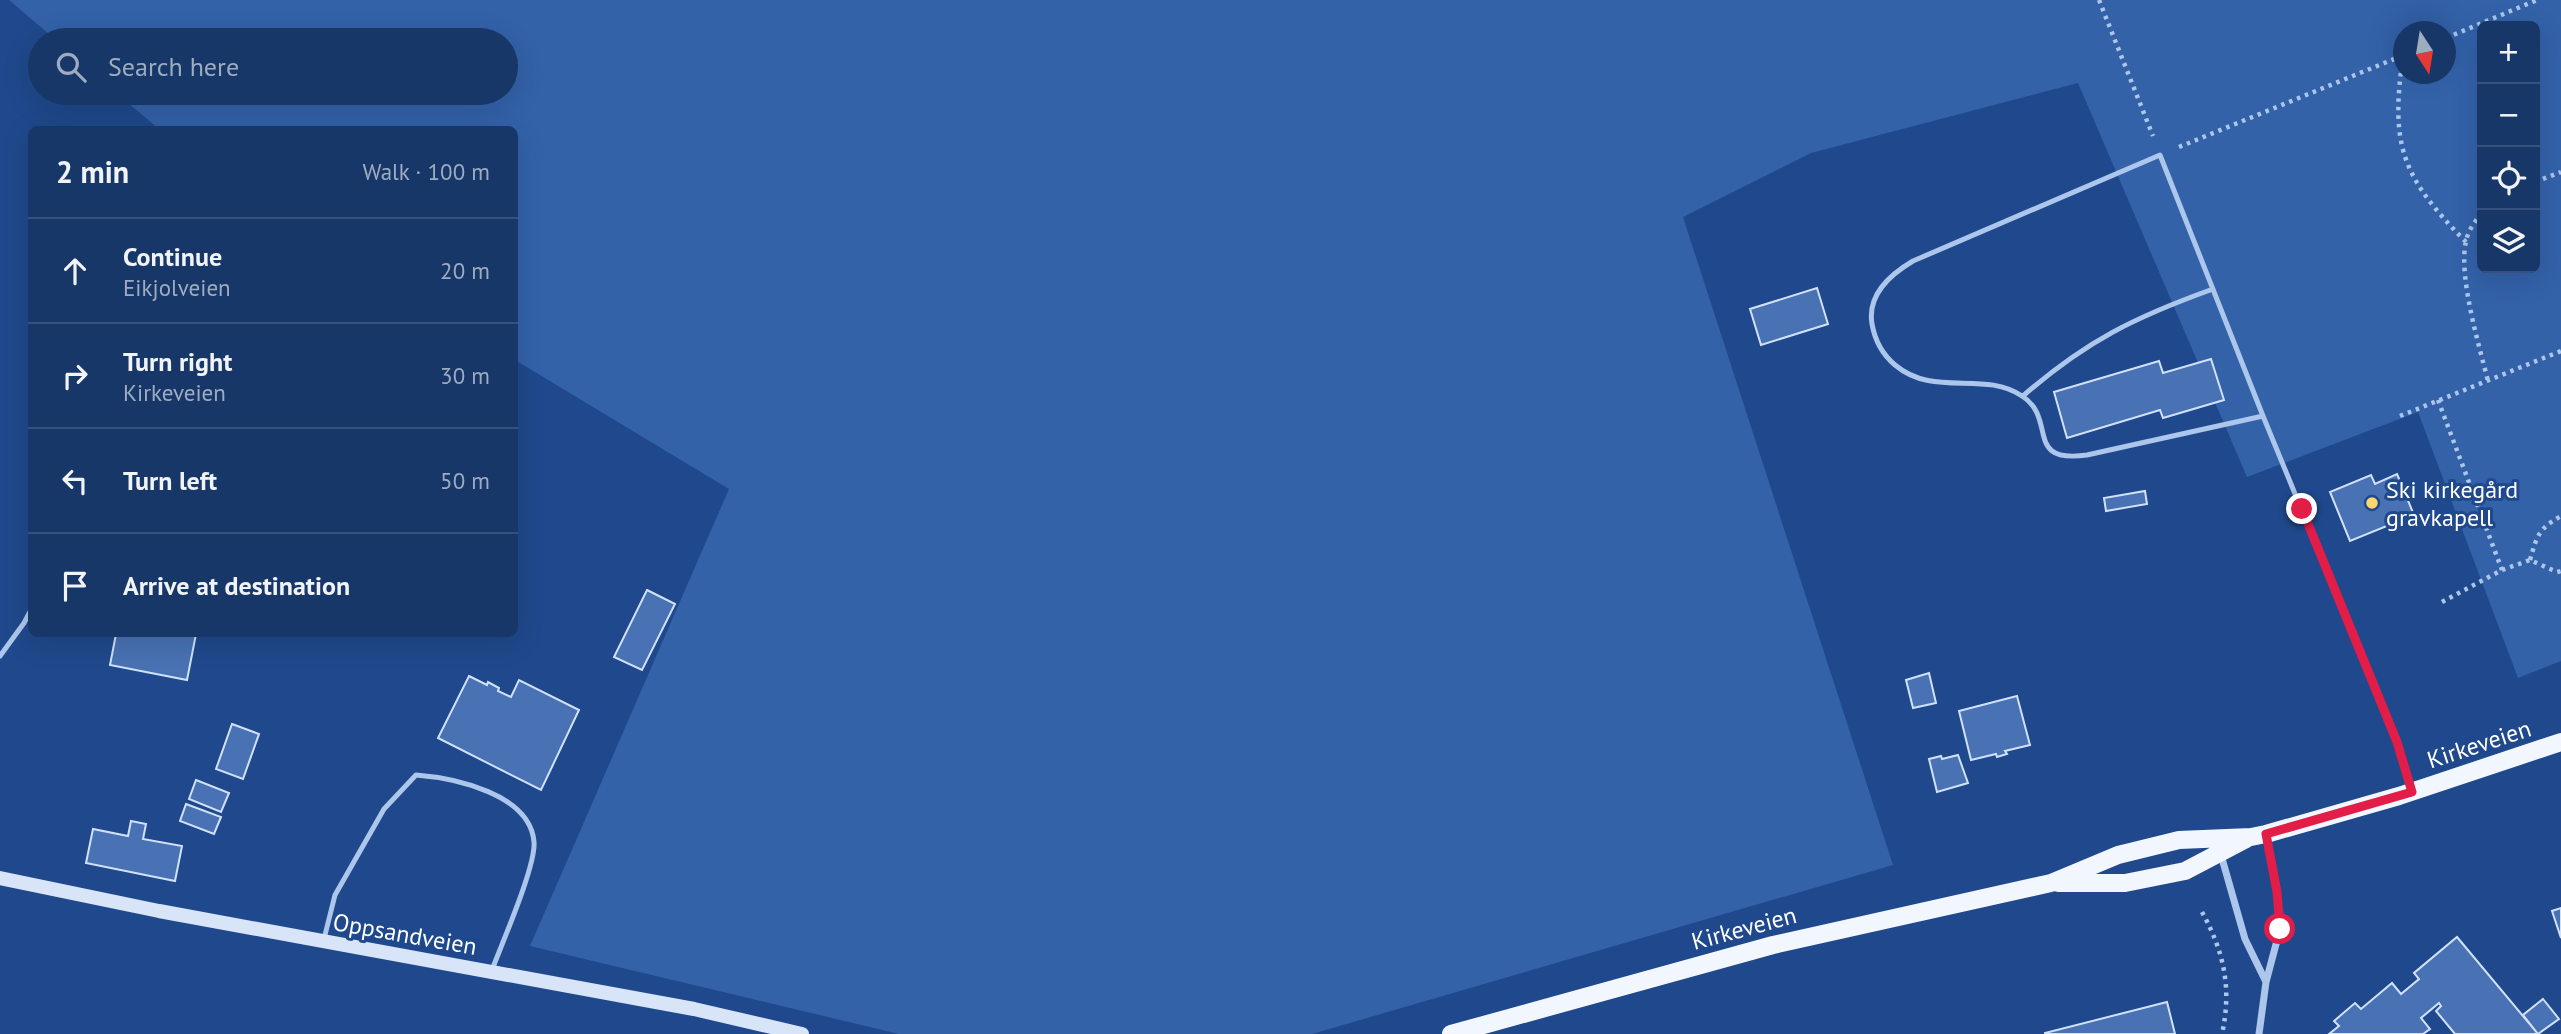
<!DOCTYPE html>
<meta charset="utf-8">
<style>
body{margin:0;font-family:"PT Sans",sans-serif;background:#244271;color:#f1f3f6}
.controls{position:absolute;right:21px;top:21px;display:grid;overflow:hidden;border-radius:10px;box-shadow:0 7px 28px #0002}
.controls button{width:63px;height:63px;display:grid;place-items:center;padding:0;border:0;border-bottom:2px solid #36517d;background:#173769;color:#f1f3f6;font:35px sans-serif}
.compass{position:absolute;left:2393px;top:21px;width:63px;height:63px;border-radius:50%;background:#173769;box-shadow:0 7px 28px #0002;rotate:168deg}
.stop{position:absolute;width:21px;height:21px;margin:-16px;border:5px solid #e11d48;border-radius:50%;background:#fff}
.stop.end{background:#e11d48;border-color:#fff;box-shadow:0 2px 7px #0008}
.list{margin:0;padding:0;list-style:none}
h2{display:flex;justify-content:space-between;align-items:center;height:91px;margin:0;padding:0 28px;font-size:30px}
h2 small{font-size:23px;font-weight:400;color:#9eacc0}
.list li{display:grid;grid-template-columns:46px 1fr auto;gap:21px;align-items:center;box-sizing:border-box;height:105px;padding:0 28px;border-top:2px solid #36517d}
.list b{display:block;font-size:26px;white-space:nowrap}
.list p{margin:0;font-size:23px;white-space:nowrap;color:#9eacc0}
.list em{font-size:23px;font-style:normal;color:#9eacc0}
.icon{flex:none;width:38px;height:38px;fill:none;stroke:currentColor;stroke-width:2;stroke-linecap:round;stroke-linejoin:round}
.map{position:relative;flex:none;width:2561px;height:1034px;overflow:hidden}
.search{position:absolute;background:#173769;box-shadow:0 7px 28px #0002;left:28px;top:28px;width:490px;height:77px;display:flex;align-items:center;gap:18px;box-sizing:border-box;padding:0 24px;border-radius:38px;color:#9eacc0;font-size:26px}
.panel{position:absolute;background:#173769;box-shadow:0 7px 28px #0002;left:28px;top:126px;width:490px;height:511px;border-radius:10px}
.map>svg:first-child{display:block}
.green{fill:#3362a9;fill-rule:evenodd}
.building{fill:#4872b3;stroke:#d1e1f9;stroke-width:2}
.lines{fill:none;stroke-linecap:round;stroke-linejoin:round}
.path{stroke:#acc6ec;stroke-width:4.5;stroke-dasharray:3.5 5;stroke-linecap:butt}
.service{stroke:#acc6ec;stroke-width:5}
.minor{stroke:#acc6ec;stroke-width:7}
.secondary{stroke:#d8e5f9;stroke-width:14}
.primary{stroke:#f2f6ff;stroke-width:18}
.route{stroke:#e11d48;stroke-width:9}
.poi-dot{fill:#fad86c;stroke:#1f498c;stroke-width:2.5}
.labels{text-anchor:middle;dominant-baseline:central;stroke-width:6;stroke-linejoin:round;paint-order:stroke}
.poi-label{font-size:24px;fill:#fff;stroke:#1f498c;text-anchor:start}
.street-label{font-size:24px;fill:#fff;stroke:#1f498c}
</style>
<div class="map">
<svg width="2561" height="1034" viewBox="0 0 2561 1034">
<rect width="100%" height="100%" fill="#1f498c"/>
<path class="green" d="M9 0H2561V661L2518 678 2418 412 2247 477 2078 83 1811 153 1683 217 1893 865 1312 1034H899L530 946 729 489 515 360 514 130 159 129 116 93H506V40H56ZM2482 26H2535V268H2482ZM2404 32H2446V74H2404Z"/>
<path class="building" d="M1817 288 1828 324 1761 345 1750 309Z
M2211 359 2224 400 2163 418 2160 410 2067 438 2054 392 2159 361 2163 373Z
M2397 474 2414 515 2350 541 2330 492 2371 475 2375 484Z
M2145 491 2147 504 2106 511 2104 498Z
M647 590 675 604 642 670 614 657Z
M116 634H196L187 680 110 665Z
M1929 673 1936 703 1913 708 1906 680Z
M469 676 487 685 488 682 499 688 498 691 511 697 519 680 579 710 541 790 438 738Z
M2017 696 2030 745 2005 751 2007 754 1997 757 1996 754 1971 760 1959 711Z
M232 724 259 734 243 779 216 769Z
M1958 755 1968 783 1937 792 1929 759 1941 756 1942 759Z
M196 780 229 793 221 812 189 799Z
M186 804 221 817 214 834 180 821Z
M131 821 146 824 143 839 182 846 175 881 86 863 93 829 128 836Z
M2561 908V938L2552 911Z
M2457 937 2538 1034H2455L2436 1011 2441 1006 2439 1003 2421 1018 2430 1029 2423 1034H2329L2339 1026 2334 1021 2355 1003 2361 1009 2392 983 2401 994 2419 979 2414 973Z
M2543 999 2559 1019 2538 1034 2523 1015Z
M2167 1002 2175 1034H2045V1033Z"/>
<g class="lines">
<path class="path" d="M2099 0 2153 136
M2446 38 2537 0
M2403 56C2390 146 2402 177 2466 242
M2179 147 2404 55
M2535 182 2561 172
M2482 213C2475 221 2468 231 2466 241 2458 276 2479 345 2488 381
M2438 400 2502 570
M2400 416 2561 351
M2530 560C2537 536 2538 529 2561 516
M2442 602 2502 570 2530 560 2557 572 2561 571
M2202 912C2224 952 2232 988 2222 1034"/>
<path class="service" d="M2023 396C2086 341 2135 317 2213 289
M2263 416 2087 455C2023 464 2058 419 2022 396 1984 370 1934 398 1895 365 1882 354 1875 341 1872 324 1867 295 1891 274 1913 261L2160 155 2263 416 2388 720 2411 788
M0 656 24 623 32 608
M324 939 335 895 384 809 416 775C455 778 530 794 534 842 536 866 502 943 492 970"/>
<path class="minor" d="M2221 855 2245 939 2266 982
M2259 1034 2266 982 2280 929 2277 892 2266 835"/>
<path class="secondary" d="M0 878 159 911 694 1009 802 1034"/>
<path class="primary" d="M2058 883H2125L2185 871 2246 839
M1451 1034 1773 945 2051 883 2118 855 2179 840 2251 837 2266 834 2399 796 2561 742"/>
</g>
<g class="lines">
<path class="route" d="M2280 929 2277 892 2266 834 2412 792 2397 742 2302 509"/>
</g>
<circle class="poi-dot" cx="2372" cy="503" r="7"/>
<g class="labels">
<g class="poi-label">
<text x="2386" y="489">Ski kirkegård<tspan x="2386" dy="28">gravkapell</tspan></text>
</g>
<g class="street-label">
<text transform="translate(2479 744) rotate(-18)">Kirkeveien</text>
<text transform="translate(1744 928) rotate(-15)">Kirkeveien</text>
<text transform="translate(405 934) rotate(10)">Oppsandveien</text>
</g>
</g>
</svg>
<div class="controls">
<button>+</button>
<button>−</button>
<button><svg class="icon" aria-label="locate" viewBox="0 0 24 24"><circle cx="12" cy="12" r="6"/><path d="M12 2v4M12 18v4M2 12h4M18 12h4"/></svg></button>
<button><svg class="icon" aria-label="layers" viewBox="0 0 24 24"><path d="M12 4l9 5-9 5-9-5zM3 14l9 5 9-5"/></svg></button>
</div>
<svg class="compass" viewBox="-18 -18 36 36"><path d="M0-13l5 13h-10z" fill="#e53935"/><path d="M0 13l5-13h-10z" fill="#9eacc0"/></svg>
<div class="stop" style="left:2280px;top:929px"></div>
<div class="stop end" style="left:2302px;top:509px"></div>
<div class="search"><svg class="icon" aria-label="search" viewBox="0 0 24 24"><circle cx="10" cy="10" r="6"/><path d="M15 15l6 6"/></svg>Search here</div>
<section class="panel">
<h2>2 min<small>Walk · 100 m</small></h2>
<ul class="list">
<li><svg class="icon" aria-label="ahead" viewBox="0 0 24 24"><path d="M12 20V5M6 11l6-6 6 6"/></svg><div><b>Continue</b><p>Eikjolveien</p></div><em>20 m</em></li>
<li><svg class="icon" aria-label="right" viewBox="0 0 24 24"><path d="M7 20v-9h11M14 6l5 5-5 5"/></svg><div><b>Turn right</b><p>Kirkeveien</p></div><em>30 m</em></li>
<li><svg class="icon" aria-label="left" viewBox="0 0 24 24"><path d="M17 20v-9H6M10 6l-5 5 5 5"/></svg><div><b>Turn left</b></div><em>50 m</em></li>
<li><svg class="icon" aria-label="arrive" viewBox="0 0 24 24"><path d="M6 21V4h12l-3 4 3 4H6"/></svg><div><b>Arrive at destination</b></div></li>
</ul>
</section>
</div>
